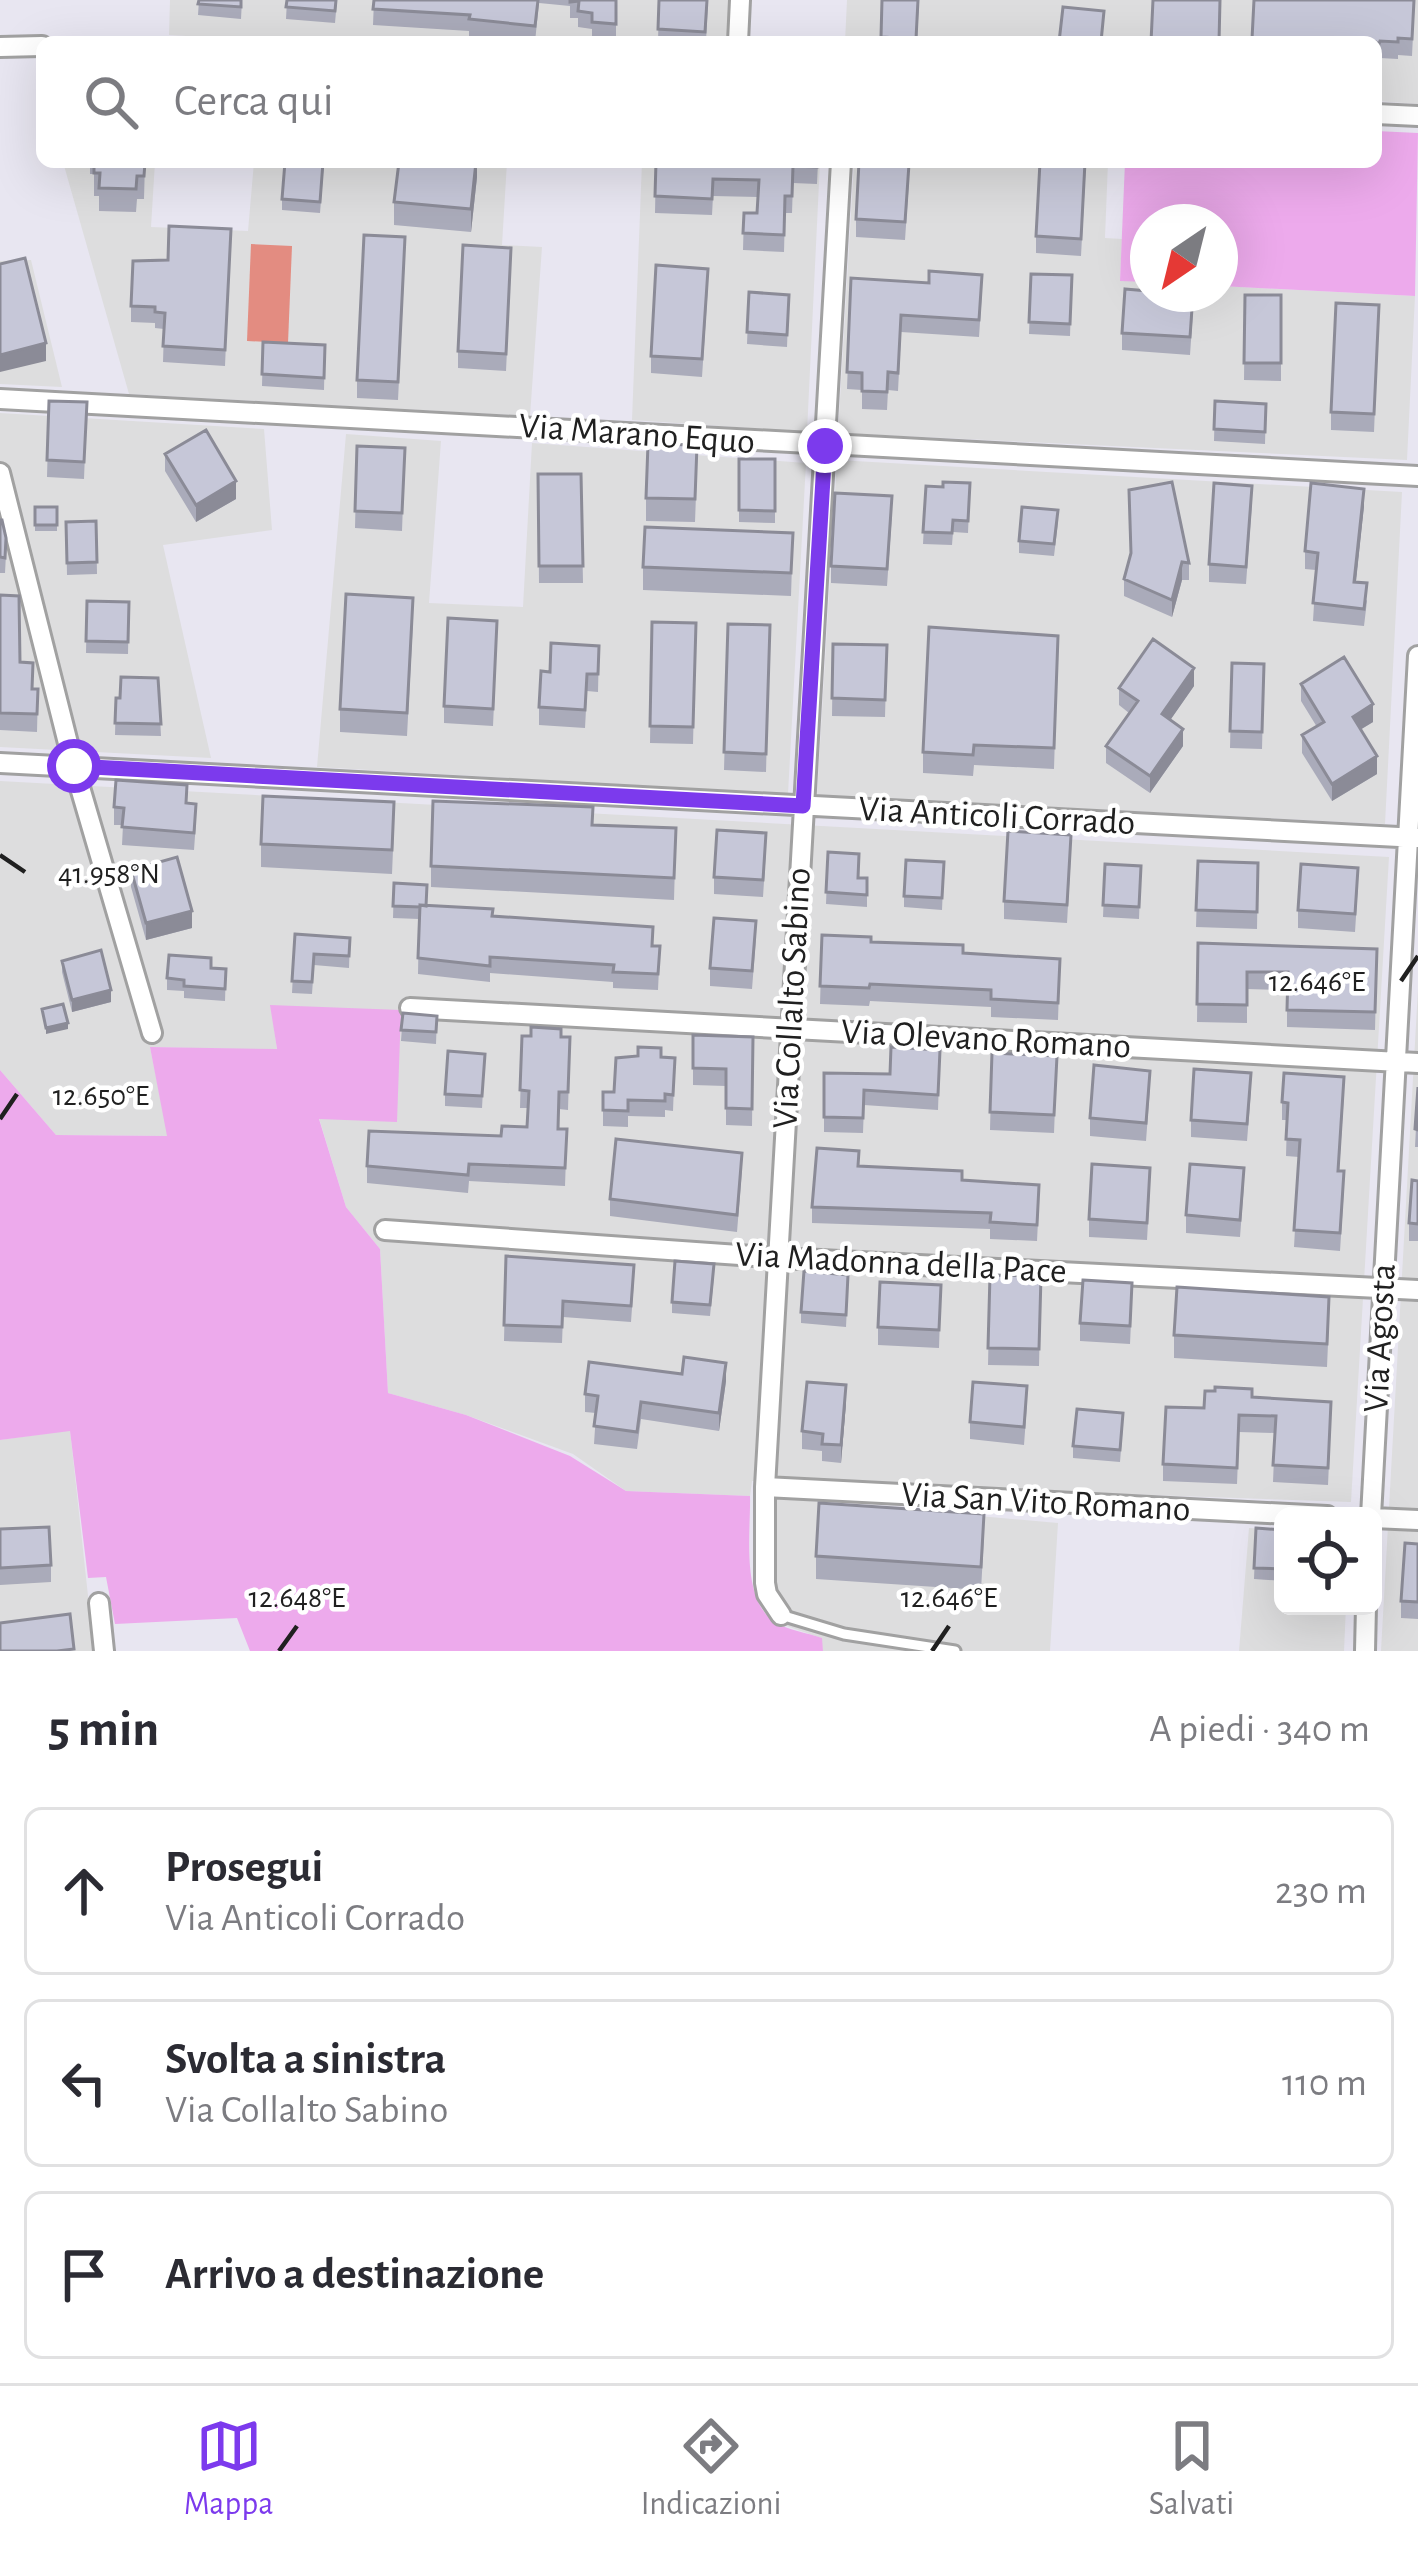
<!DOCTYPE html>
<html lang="it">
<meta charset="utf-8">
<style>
body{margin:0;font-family:"Alegreya Sans",sans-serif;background:#f7f7f7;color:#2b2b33}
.controls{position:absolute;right:36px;bottom:36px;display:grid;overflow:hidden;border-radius:18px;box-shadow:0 12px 48px #0002}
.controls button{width:108px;height:108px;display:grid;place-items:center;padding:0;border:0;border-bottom:3px solid #e1e1e2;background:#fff;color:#2b2b33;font:60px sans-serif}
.compass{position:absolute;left:1130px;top:204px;width:108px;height:108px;border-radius:50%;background:#fff;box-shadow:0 12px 48px #0002;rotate:215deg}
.stop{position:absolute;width:36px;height:36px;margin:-27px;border:9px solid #7c3aed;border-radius:50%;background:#fff}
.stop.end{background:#7c3aed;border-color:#fff;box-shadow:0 3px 12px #0008}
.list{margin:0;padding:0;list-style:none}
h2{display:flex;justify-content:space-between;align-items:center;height:156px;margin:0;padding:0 48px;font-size:51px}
h2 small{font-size:39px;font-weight:400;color:#7c7c81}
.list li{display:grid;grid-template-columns:78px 1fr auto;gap:36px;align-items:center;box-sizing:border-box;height:168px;margin:0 24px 24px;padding:0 24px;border:3px solid #e1e1e2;border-radius:18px}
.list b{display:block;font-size:45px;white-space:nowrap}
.list p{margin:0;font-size:39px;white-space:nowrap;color:#7c7c81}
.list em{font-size:39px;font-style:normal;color:#7c7c81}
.icon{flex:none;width:66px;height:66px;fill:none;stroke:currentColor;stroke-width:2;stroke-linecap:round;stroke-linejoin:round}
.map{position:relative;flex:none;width:1418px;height:1651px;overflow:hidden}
.search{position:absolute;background:#fff;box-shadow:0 12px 48px #0002;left:36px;right:36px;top:36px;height:132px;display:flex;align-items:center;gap:30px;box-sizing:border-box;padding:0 42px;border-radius:18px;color:#7c7c81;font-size:45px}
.sheet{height:732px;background:#fff}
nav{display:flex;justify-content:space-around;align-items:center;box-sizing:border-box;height:168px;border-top:3px solid #e1e1e2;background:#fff;font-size:33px;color:#7c7c81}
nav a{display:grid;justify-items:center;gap:6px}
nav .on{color:#7c3aed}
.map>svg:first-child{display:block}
.residential{fill:#ddddde}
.grass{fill:#edaaec}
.pitch{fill:#e38c81}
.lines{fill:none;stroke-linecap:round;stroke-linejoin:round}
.service-casing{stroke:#a1a1a1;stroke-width:15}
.minor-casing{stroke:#a1a1a1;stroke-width:24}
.service{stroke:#fff;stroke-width:9}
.minor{stroke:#fff;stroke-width:18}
.wall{fill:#aaabba}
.shaded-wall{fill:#8b8b97}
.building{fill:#c6c7d8;stroke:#8b8b97;stroke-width:3}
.route{stroke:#7c3aed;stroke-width:15}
.ticks{fill:none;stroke:#202020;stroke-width:4.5}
.labels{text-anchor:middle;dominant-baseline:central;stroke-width:9;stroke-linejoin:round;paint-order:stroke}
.street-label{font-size:36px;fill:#202020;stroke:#fff}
.ticks-label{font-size:30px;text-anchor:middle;fill:#202020;stroke:#fff;stroke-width:9;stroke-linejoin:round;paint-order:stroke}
</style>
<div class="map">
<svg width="1418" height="1651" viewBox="0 0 1418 1651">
<rect width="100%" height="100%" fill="#e8e6f1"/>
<path class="residential" d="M170 0H729L727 42H286L169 35Z
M847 0H1418V104L1376 101V42H845Z
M63 162H155L151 227 248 231 254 162H507L502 245 542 247 530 416 129 394Z
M642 162H820L807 432 632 420Z
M854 162H1108L1105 238 1122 239 1120 280 1148 282V294H1220V286L1415 296 1407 460 838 433Z
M31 260 62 387 0 384V261Z
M0 413 264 429 272 530 163 545 211 758 0 747Z
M346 434 441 441 429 603 523 607 532 443 806 463 788 794 317 767Z
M837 460 1402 492 1385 824 817 795Z
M0 781 1389 857 1351 1502 752 1481 750 1496 626 1491 573 1454 466 1415 388 1393 380 1249 346 1207 319 1118 271 1005 277 1050 150 1047 168 1136 56 1135 0 1070Z
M1418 989V1651H1381Z
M70 1430 94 1651H0V1440Z
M775 1498 1058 1523 1050 1651H823L821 1638 775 1622 788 1607 776 1593 773 1575Z
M1249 1528 1283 1530V1606H1346L1344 1651H1239Z"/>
<path class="grass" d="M1376 131 1418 133 1415 296 1220 286V222H1148V282L1120 281 1125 162H1376Z
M270 1005 401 1010 397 1122 319 1119 346 1207 380 1249 388 1393 466 1415 570 1456 626 1491 750 1496C751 1532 740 1600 776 1623 788 1630 808 1633 822 1638L823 1651H250L237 1618 115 1624 106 1577 88 1578 70 1431 0 1440V1070L56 1135 167 1136 150 1047 277 1049Z"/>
<path class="pitch" d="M251 244 292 246 288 343 247 341Z"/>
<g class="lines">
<g class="service-casing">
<path id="service" d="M781 1615 844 1634 955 1651"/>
</g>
<g class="minor-casing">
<path id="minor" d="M738 42 740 0
M0 47 42 46
M1376 114 1418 116
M0 399 1418 476
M0 473 74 767 152 1033
M0 763 1418 838
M410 1008 1418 1063
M385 1230 781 1258 1418 1290
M765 1487 1327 1516
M1371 1516 1418 656
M1373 1518 1418 1520
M99 1603 104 1651
M781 1615 767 1594 765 1583V1487L841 162
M1365 1651 1366 1606"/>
</g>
<use href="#service" class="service"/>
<use href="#minor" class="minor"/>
</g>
<path class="wall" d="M199 0H242L241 19 198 15Z
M287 0H337L335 23 286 19Z
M374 0H616V40L592 39V29L578 27V18H570V6L539 3 535 42 469 36V31L373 25Z
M659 0H708L706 42H658Z
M882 0H919L917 42H881Z
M1254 0 1414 14 1412 56 1398 55V59L1380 58 1379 61H1376V42H1252Z
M84 162H145L144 199H137L136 212 99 211V196H94V174H90V164Z
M324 162 320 213 282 210V199Z
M656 162H818L817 184 793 183 792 213H785L784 252 743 250 744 213H757L758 197 713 196 712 215 655 213Z
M1086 162 1081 256 1036 253V236Z
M477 177 471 232 394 225V202Z
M909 181 905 240 856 237V219Z
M231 229 225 366 163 362 164 329 155 328V323L131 322V306L168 260Z
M405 255 398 400 357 398V380Z
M511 266 506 371 458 368V351Z
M1031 274 1072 275 1070 336 1029 334Z
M851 278 982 292 979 337 901 332 898 391 888 390 887 410 862 409V390L847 389Z
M708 286 702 377 651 373V356Z
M749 292 789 295 787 347 747 344Z
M1245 295H1281V381L1244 380Z
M1379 305 1374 432 1331 430V412Z
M1193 311 1190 355 1122 350V333Z
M263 342 325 345 324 390 262 386Z
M49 401 87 402 84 479 47 477Z
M1215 401 1266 404 1265 444 1214 441Z
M357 446 405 448 402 531 355 528Z
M165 454 236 499 196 522 165 471Z
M739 459H775V523L739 522Z
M697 468 695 522 646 521V498Z
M538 474H581L583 583H539Z
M1172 482 1189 563V580H1182L1172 617 1124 596V579Z
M970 483 968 533 953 532 952 545 923 544 926 486 943 487Z
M1252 503 1246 584 1209 582V564Z
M1364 506 1356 582 1367 601 1364 626 1313 621 1316 570 1305 569V551Z
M35 507H57V531H35Z
M892 514 887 586 831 583V566Z
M0 520 6 554 5 573H0Z
M96 521 97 574 67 575 66 522Z
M1058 522 1054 556 1019 553V541Z
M793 533 791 596 643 590V567Z
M0 595 20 662 33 689H38L37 732 0 730Z
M87 601 129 602 128 654 86 653Z
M413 621 407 736 340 732V709Z
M652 622 696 623 693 744 650 743Z
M728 624 770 625 766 772 724 770Z
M1058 636 1054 769 974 765 973 776 923 773V752Z
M497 638 493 726 444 723V706Z
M833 644 887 645 885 717 832 716Z
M599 646 598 692 587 691 585 728 539 725V707L550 672Z
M1232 663 1264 664 1262 749 1230 748Z
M158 678 161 736 115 735 116 698H120Z
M1301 684 1373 722 1360 730 1377 774 1332 801 1302 753V735L1317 727 1301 701Z
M1194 686 1170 720 1183 746 1150 793 1106 763V746L1129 713 1119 705V688Z
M187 804 196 822 194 850 122 845 123 825H114V807Z
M394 825 392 874 261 867V844Z
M593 825 676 828 674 900 431 887V866Z
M766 850 763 897 714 894V877Z
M828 852 858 878H867V907L826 904Z
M1071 853 1067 923 1004 919V901Z
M1198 861 1258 863 1257 929 1196 927Z
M944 862 942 910 904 907V896Z
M1105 864 1141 866 1139 919 1103 917Z
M131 870 192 928 146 940 131 887Z
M394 883 427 906 660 946 658 990 613 988V982L490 973V982L418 974 419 919 393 918Z
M1358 885 1355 932 1298 928V910Z
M295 934 350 938 349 968 314 965 312 994 292 993Z
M822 935 963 953 1060 959 1058 1020 991 1017V1007L870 1001 869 1006 820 1004Z
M756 938 752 989 710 986V968Z
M1198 943 1377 949 1375 1030 1287 1027V990L1247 989V1023L1197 1022Z
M62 961 111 1002 72 1012 62 972Z
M211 968 226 969 225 1001 184 998V991L167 990V978Z
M403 1013 437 1016 436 1044 401 1041Z
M693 1035 753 1037 752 1126 726 1125V1086L693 1085Z
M522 1036 570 1037 568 1110 559 1109 558 1129H567L565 1186 469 1181 468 1193 367 1183V1166L501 1136 527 1127 528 1108H520Z
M940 1050 938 1110 864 1105 863 1133 824 1132V1073L890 1074Z
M992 1053 1057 1056 1054 1133 990 1130Z
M485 1054 482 1108 445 1106V1094Z
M661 1057 675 1058 673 1111 665 1110V1117L628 1116V1127L603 1126V1092H614Z
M1418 1087V1147H1415Z
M1150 1088 1146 1141 1090 1136V1118Z
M1251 1091 1247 1141 1191 1137V1120Z
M1344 1094 1339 1171 1344 1188 1340 1251 1294 1247 1299 1157 1286 1156 1287 1120H1282V1102Z
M859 1166 962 1180 1039 1201 1037 1241 990 1239V1229L812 1223V1207Z
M742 1170 737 1232 610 1216V1199Z
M1418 1181V1241H1409V1223Z
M1244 1185 1240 1237 1186 1233V1215Z
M1150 1186 1147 1240 1089 1237V1219Z
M506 1256 634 1280 631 1322 563 1317 562 1343 504 1341Z
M990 1275 1041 1276 1039 1366 988 1365Z
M714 1276 710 1316 672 1313V1302Z
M941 1285 939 1348 878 1345V1327Z
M848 1286 846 1327 801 1323V1312Z
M1132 1300 1130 1344 1080 1341V1323Z
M1329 1320 1327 1367 1174 1358V1335Z
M726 1381 719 1431 641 1419 637 1449 594 1444 596 1413 585 1412V1394Z
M1215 1391 1252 1397 1331 1418 1328 1485 1273 1482 1275 1433 1239 1432 1237 1484 1163 1481V1464Z
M846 1403 841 1463 822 1461V1451L802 1449V1431Z
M1027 1404 1024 1445 970 1439V1422Z
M1123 1425 1120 1462 1073 1458V1446Z
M1256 1528 1283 1530V1581L1254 1579Z
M0 1529 51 1565V1582L0 1585Z
M984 1537 981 1590 816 1579V1556Z
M1418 1544V1619L1401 1618V1601Z"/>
<path class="shaded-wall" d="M477 162V177L471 232V209Z
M46 343V361L0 372V355Z
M236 481V499L196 522V505Z
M1364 489V506L1354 599V582Z
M1182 562V580L1172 617V600Z
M1194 668V686L1162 732V714Z
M1373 704V722L1353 734V717Z
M1183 729V746L1150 793V776Z
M1377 756V774L1332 801V784Z
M192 911V928L146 940V923Z
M111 990V1002L72 1012V1000Z
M68 1023V1029L46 1034V1028Z
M726 1363V1381L719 1431V1413Z
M846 1385V1403L841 1463V1445Z"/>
<path class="building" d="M199 0H241V7L198 4Z
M287 0H336L335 11 286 7Z
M374 0H538L535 26 469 19 470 15 373 9Z
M570 0H616V24L592 22V13L578 11 579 1 570 2Z
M659 0H707L705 32 658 29Z
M882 0H918L916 39 881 37Z
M1153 0H1220L1219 42H1151Z
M1254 0H1414L1412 39 1398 38V42L1380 41 1379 44 1376 42H1298L1252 39Z
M1063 7 1104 11 1101 42H1059Z
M94 162H145L144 176H137L136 189 99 188 100 173H94Z
M285 162H323L320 202 282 199Z
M399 162H476L471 209 394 202Z
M656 162H817V167L793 166 792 196H785L784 235 743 233 744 213H757L759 180 713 179 712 199 655 196Z
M859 162 909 164 905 222 856 219Z
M1040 162H1085L1081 239 1036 236Z
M169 226 231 229 225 350 163 346 165 313 155 312V307L131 306 133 261 168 260Z
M364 235 405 237 398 382 357 380Z
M463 245 511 248 506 354 458 351Z
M25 258 46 343 0 355V264Z
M656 265 708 269 702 359 651 356Z
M929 271 982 275 979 320 901 315 898 373 888 372 887 392 862 391V373L847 372 851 278 929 283Z
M1031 274 1072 275 1070 324 1029 322Z
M1125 289 1148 291V294H1193L1190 337 1122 333Z
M749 292 789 295 787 335 747 332Z
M1245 295H1281V363H1244Z
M1336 303 1379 305 1374 414 1331 412Z
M263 342 325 345 324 378 262 374Z
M49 401 87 402 84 462 47 460Z
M1215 401 1266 404 1265 432 1214 429Z
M206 430 236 481 196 505 165 454Z
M648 444 697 445 695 499 646 498Z
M357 446 405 448 402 513 355 511Z
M739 459H775V511L739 510Z
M538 474H581L583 566H539Z
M943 482 970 483 968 521 953 520 952 533 923 532 926 486 943 487Z
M1172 482 1189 563 1182 562 1172 600 1124 579 1131 553 1129 490Z
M1214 483 1252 486 1246 567 1209 564Z
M1311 483 1364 489 1354 582 1367 583 1364 609 1313 603 1318 553 1305 551Z
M835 493 892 496 887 569 831 566Z
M35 507H57V525H35Z
M1022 507 1058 510 1054 544 1019 541Z
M0 520H2L6 538 5 558 0 557Z
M96 521 97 562 67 563 66 522Z
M645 527 793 533 791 573 643 567Z
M346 594 413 598 407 713 340 709Z
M0 595 19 596 20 662 33 663 32 689H38L37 714 0 713Z
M87 601 129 602 128 642 86 641Z
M448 618 497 621 493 709 444 706Z
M652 622 696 623 693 727 650 726Z
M728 624 770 625 766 754 724 752Z
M929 627 1058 636 1054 748 974 745 973 755 923 752Z
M1153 639 1194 668 1162 714 1183 729 1150 776 1106 746 1138 701 1119 688Z
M551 643 599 646 598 674H587L585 710 539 707 541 671 550 672Z
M833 644 887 645 885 700 832 698Z
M1344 657 1373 704 1353 717 1377 756 1332 784 1302 735 1324 722 1301 684Z
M1232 663 1264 664 1262 732 1230 731Z
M121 677 158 678 161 724 115 723 116 698H120Z
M116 780 187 785 186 803 196 804 194 833 122 827 124 808 114 807Z
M263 796 394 802 392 850 261 844Z
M433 801 593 807 592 825 676 828 674 878 431 866Z
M717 830 766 833 763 880 714 877Z
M1008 831 1071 835 1067 905 1004 901Z
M828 852 859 854 858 878H867V895L826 892Z
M177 857 192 911 146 923 131 870Z
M906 860 944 862 942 898 904 896Z
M1198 861 1258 863 1257 912 1196 910Z
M1105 864 1141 866 1139 907 1103 905Z
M1301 864 1358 868 1355 914 1298 910Z
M394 883 427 885 426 906 420 905V907L393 906Z
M420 905 493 909 492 916 653 927 652 946H660L658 974 613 972 614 965 490 957V966L418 958Z
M714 918 756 921 752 971 710 968Z
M295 934 350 938 349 956 314 954 312 982 292 981Z
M822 935 871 937V942L963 945V953L1060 959 1058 1003 991 999V990L870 984 869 988 820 986Z
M1198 943 1377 949 1375 1012 1287 1010 1288 972H1247V1005L1197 1004Z
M101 950 111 990 72 1000 62 961Z
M169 955 211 958V968L226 969 225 989 184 986V980L167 978Z
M63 1004 68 1023 46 1028 42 1009Z
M403 1013 437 1016 436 1032 401 1030Z
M531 1027 561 1029V1037H570L568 1092H559L558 1129H567L565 1168 469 1164 468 1175 367 1166 369 1131 501 1136 502 1126 527 1127 529 1091 520 1090 522 1036H531Z
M693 1035 753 1037 752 1109 726 1108V1069L693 1068Z
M638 1047 661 1048V1057L675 1058 673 1095 665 1094V1101L628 1100V1111L603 1110V1092H614L616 1058 638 1056Z
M891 1047 940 1050 938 1095 864 1090 863 1118 824 1117V1073L890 1074Z
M448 1051 485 1054 482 1096 445 1094Z
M992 1053 1057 1056 1054 1115 990 1112Z
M1094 1065 1150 1071 1146 1123 1090 1118Z
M1194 1069 1251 1073 1247 1124 1191 1120Z
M1284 1073 1344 1077 1338 1171H1344L1340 1233 1294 1230 1300 1140 1286 1139 1288 1103 1282 1102Z
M1418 1087V1130L1415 1129Z
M616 1139 742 1153 737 1215 610 1199Z
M817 1148 859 1151 858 1166 962 1171V1180L1039 1185 1037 1225 990 1222 991 1213 812 1207Z
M1092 1164 1150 1168 1147 1223 1089 1219Z
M1190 1164 1244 1168 1240 1220 1186 1215Z
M1412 1180 1418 1181V1224L1409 1223Z
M506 1256 634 1265 631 1306 563 1301 562 1327 504 1325Z
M675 1261 714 1264 710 1305 672 1302Z
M804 1271 848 1275 846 1315 801 1312Z
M990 1275 1041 1276 1039 1349 988 1348Z
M1083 1280 1132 1283 1130 1326 1080 1323Z
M880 1282 941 1285 939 1330 878 1327Z
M1177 1287 1329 1297 1327 1344 1174 1335Z
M684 1357 726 1363 719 1413 641 1402 637 1432 594 1426 598 1396 585 1394 589 1362 682 1374Z
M807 1382 846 1385 841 1445 822 1444 823 1434 802 1431Z
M973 1382 1027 1386 1024 1427 970 1422Z
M1215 1387 1252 1389V1397L1331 1402 1328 1468 1273 1465 1276 1416 1239 1415 1237 1468 1163 1464 1166 1407 1204 1408 1205 1391H1215Z
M1077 1409 1123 1413 1120 1450 1073 1446Z
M819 1503 984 1514 981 1567 816 1556Z
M49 1527 51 1565 0 1568V1529Z
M1256 1528 1283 1530V1569L1254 1568Z
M1405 1543 1418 1544V1602L1401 1601Z
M70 1614 74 1649 57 1651H0V1623Z"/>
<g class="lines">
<path class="route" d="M74 766 803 806 825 446"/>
</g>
<path class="ticks" d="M0 855 25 872M1401 981 1418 956M0 1119 17 1094M279 1651 297 1626M932 1651 949 1626"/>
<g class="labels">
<g class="street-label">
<text transform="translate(637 434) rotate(4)">Via Marano Equo</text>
<text transform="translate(997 816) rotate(3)">Via Anticoli Corrado</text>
<text transform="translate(792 998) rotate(-87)">Via Collalto Sabino</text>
<text transform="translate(986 1039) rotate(3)">Via Olevano Romano</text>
<text transform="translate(901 1263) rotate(3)">Via Madonna della Pace</text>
<text transform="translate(1380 1338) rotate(-87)">Via Agosta</text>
<text transform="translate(1046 1502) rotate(3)">Via San Vito Romano</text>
</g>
</g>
<g class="ticks-label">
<text x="109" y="883">41.958°N</text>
<text x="1317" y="991">12.646°E</text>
<text x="101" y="1105">12.650°E</text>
<text x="297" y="1607">12.648°E</text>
<text x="949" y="1607">12.646°E</text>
</g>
</svg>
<div class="controls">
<button><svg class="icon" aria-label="locate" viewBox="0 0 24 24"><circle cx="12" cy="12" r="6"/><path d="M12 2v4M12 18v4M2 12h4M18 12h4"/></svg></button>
</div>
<svg class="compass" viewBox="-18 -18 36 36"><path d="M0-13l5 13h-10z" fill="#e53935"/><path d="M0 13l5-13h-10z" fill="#7c7c81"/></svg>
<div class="stop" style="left:74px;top:766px"></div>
<div class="stop end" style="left:825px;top:446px"></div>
<div class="search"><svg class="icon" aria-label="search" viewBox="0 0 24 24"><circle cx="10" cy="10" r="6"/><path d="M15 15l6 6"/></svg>Cerca qui</div>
</div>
<section class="sheet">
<h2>5 min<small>A piedi · 340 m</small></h2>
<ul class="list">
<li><svg class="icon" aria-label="ahead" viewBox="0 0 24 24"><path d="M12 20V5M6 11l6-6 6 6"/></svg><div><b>Prosegui</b><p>Via Anticoli Corrado</p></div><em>230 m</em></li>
<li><svg class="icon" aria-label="left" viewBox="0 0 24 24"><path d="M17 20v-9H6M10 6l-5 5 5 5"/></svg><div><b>Svolta a sinistra</b><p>Via Collalto Sabino</p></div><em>110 m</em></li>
<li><svg class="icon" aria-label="arrive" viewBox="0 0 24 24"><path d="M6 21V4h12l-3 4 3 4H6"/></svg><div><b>Arrivo a destinazione</b></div></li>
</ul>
</section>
<nav>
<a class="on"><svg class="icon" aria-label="map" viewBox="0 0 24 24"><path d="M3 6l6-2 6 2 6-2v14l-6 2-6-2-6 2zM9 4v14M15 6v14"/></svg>Mappa</a>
<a><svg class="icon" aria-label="directions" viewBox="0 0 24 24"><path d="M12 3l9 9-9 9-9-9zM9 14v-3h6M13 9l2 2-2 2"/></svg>Indicazioni</a>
<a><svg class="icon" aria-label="saved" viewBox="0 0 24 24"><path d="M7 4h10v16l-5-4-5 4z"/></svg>Salvati</a>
</nav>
